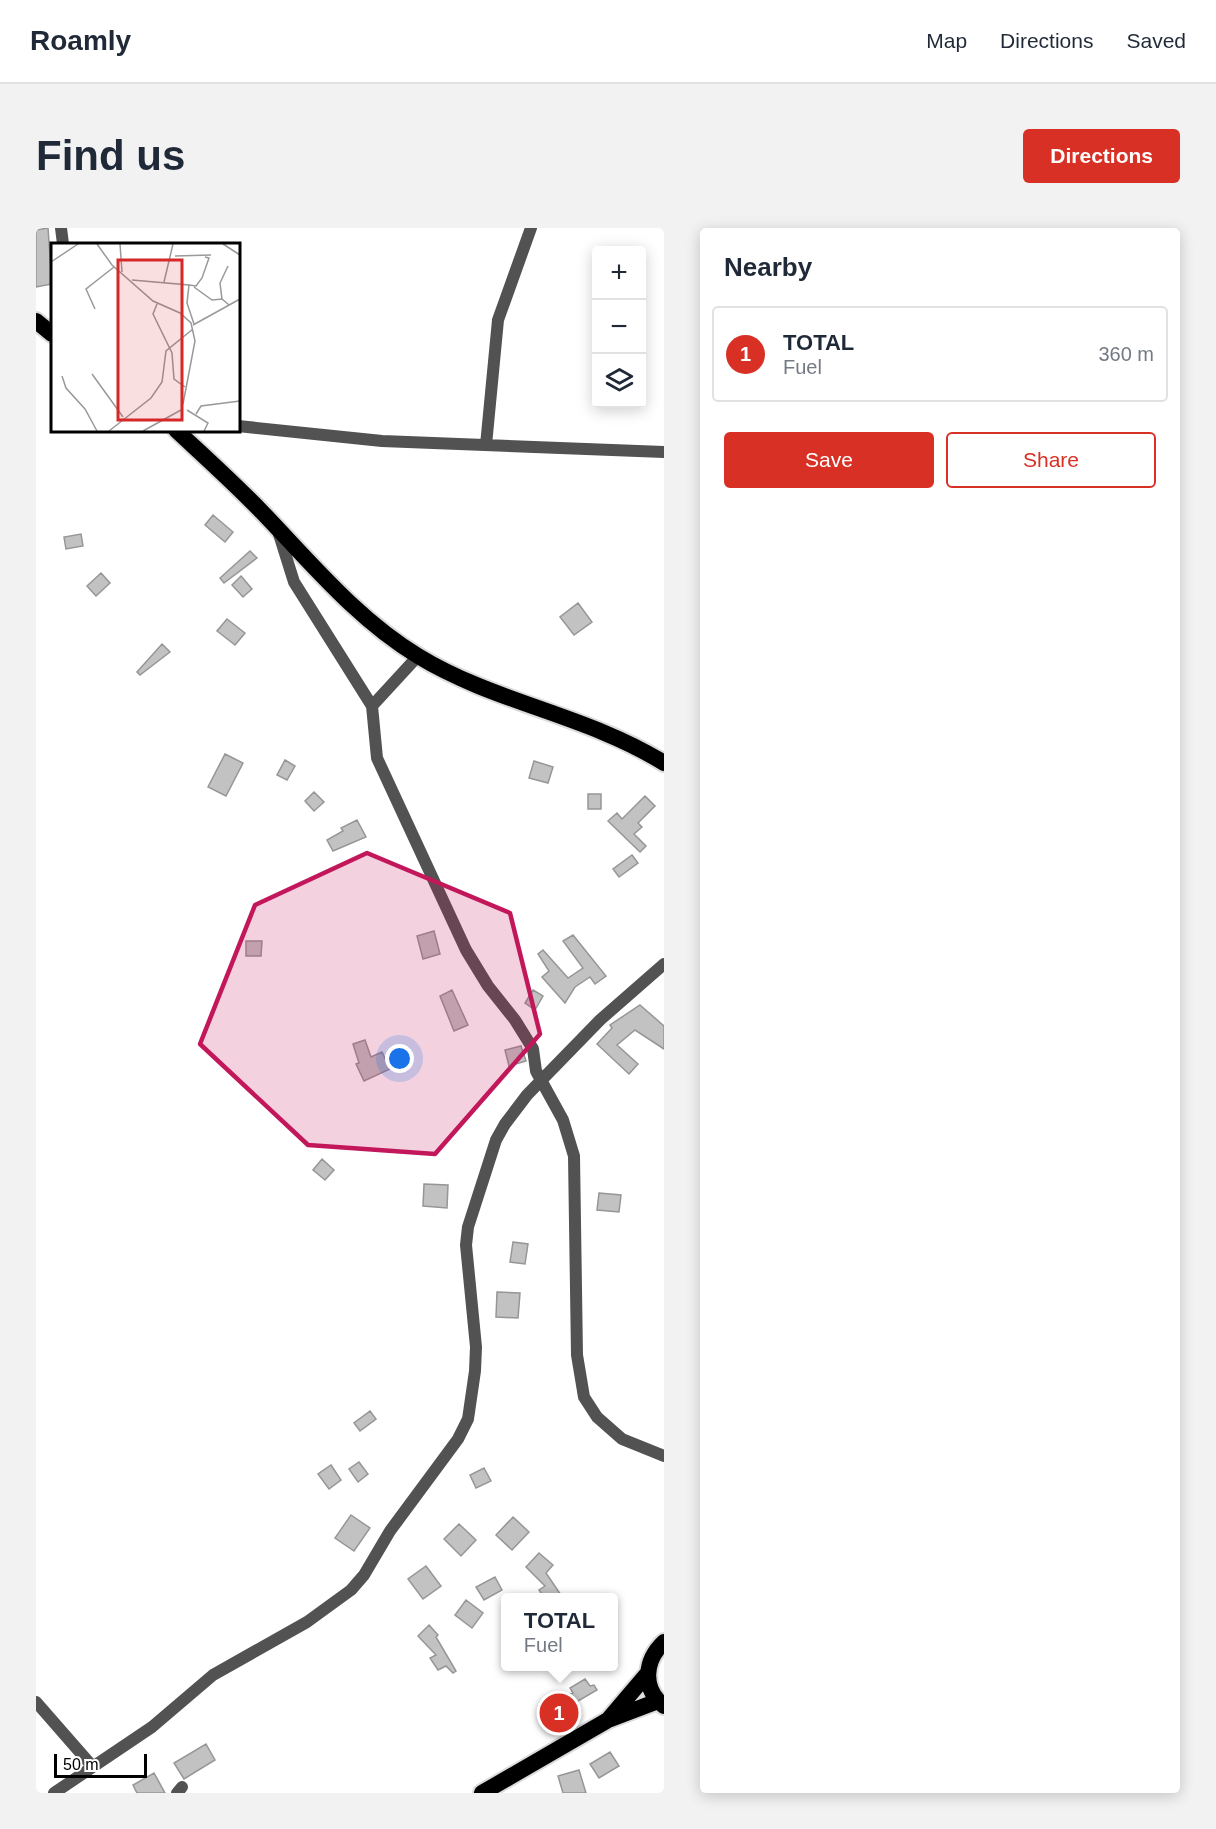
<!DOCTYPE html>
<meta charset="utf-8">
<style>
body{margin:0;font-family:Arial,sans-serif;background:#f2f2f3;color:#1f2937}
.controls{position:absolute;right:18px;top:18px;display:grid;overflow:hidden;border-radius:6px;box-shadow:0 3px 15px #0003}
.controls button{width:54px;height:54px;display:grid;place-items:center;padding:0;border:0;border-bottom:2px solid #e0e1e3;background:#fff;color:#1f2937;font:30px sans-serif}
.scale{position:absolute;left:18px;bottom:15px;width:93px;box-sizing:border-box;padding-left:6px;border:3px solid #000;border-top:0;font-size:16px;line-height:21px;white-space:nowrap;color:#000;-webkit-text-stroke:4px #fff;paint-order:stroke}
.you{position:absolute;left:364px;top:831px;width:21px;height:21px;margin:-15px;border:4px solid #fff;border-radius:50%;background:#1a73e8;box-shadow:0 0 0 9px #1a73e833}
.badge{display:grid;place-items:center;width:39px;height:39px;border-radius:50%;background:#d93025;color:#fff;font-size:20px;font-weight:700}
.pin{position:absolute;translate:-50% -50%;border:3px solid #fff;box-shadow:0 2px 6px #0006}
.popup{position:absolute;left:465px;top:1365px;width:117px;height:78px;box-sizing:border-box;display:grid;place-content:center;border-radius:6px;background:#fff;filter:drop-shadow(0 2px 4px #0005);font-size:20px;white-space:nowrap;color:#747a83}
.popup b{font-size:22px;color:#1f2937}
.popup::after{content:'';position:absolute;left:50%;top:100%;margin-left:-12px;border:12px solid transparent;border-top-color:#fff}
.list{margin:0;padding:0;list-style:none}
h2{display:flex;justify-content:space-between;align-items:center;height:78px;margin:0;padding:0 24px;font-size:26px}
h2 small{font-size:20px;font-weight:400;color:#747a83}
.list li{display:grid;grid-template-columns:39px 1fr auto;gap:18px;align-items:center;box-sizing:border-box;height:96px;margin:0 12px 12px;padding:0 12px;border:2px solid #e0e1e3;border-radius:6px}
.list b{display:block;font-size:22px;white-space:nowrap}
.list p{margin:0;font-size:20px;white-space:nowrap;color:#747a83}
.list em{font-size:20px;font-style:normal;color:#747a83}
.actions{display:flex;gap:12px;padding:18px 24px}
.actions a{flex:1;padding:14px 0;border:2px solid #d93025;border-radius:6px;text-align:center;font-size:21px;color:#d93025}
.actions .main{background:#d93025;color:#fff}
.icon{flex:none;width:33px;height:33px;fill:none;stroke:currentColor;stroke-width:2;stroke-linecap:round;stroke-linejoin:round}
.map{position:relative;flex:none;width:628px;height:1565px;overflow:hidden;border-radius:6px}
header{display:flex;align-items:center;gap:36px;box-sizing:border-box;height:84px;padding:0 30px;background:#fff;border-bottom:2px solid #e0e1e3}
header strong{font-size:28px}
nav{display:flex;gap:33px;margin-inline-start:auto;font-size:21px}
.intro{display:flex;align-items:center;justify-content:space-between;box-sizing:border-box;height:144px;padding:0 36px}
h1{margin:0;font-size:42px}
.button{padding:15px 27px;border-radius:6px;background:#d93025;color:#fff;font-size:21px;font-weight:700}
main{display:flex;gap:36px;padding:0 36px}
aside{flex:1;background:#fff;border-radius:6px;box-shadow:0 3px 15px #0003}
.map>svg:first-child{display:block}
.building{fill:#c2c2c2;stroke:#969696;stroke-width:1.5}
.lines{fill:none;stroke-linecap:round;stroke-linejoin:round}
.trunk-casing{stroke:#dbdbdb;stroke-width:20}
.minor{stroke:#525252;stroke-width:12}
.trunk{stroke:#000;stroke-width:16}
.marked{fill:#c2185b;fill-opacity:0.2;stroke:#c2185b;stroke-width:4.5;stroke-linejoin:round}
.inset-road{fill:none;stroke:#999;stroke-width:1.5}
.view{fill:#d62828;fill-opacity:0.15;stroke:#d62828;stroke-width:3}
.inset-edge{fill:none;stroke:#000;stroke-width:3}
</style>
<header>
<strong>Roamly</strong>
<nav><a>Map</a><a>Directions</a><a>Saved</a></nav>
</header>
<div class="intro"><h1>Find us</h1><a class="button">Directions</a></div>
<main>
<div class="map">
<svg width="628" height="1565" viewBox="0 0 628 1565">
<rect width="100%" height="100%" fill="#fff"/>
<path class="building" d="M12 0 16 56 0 59V2Z
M177 287 197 304 189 314 169 297Z
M45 306 47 318 30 321 28 309Z
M214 323 221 330 188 355 184 350Z
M65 345 74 355 60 368 51 358Z
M205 348 216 361 207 369 196 357Z
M542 375 556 394 538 407 524 389Z
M191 391 209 405 199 417 181 403Z
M126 416 134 424 104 447 101 444Z
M189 526 207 535 190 568 172 559Z
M249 532 259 538 251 552 241 547Z
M498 533 517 539 512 555 493 550Z
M278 564 288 574 278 583 269 573Z
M552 566H565V581H552Z
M609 568 619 578 602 595 606 599 598 606 610 618 604 624 572 593 581 585 586 591Z
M321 592 330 609 297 623 291 612 307 603 305 600Z
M596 627 602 635 583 649 577 641Z
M398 703 404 726 387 731 381 708Z
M537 707 570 748 559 756 554 749 539 759 529 775 506 749 513 743 502 726 507 722 532 750 547 740 527 713Z
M210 713H226L225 728H210Z
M416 762 432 797 418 803 404 768Z
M497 762 507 768 499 782 489 775Z
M604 777 628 798V821L599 802 581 817 602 836 593 846 561 816 576 800 574 797Z
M329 812 335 829 346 824 354 841 328 853 320 836 323 835 317 816Z
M485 818 490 833 473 838 469 822Z
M286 931 298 942 289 952 277 942Z
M388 956 412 957 411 980 387 978Z
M563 965 585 967 583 984 561 982Z
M477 1014 492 1016 489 1036 474 1034Z
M461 1064 484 1065 482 1090 460 1089Z
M334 1183 340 1191 324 1203 318 1195Z
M323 1234 332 1246 322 1254 313 1241Z
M295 1237 305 1252 293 1261 282 1246Z
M448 1240 455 1253 440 1260 434 1247Z
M315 1287 334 1300 318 1323 299 1310Z
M477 1289 493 1304 476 1322 460 1307Z
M423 1296 440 1312 425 1328 408 1311Z
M503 1325 517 1337 510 1345 527 1370H508L503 1362 509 1358 490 1339Z
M390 1338 405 1358 387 1371 372 1351Z
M459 1349 466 1362 448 1372 440 1359Z
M430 1372 447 1385 436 1400 419 1387Z
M393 1397 402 1407 400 1409 420 1443 417 1445 410 1438 402 1442 394 1430 400 1427 382 1408Z
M549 1451 554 1458 558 1457 561 1462 535 1477 542 1489 530 1495 522 1481 514 1485 510 1476 537 1465 534 1460Z
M170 1516 179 1532 148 1551 138 1535Z
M574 1524 583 1538 563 1550 554 1536Z
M543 1542 550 1565H527L522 1548Z
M118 1545 129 1565H101L97 1557Z"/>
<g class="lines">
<g class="trunk-casing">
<path id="trunk" d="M0 93 16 106
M140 202C169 229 198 255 226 284 275 335 321 391 382 428 459 475 551 487 628 535
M628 1414C609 1432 605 1460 628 1478
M572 1492 612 1445
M446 1565 572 1492 622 1473"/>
</g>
<path class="minor" d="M25 0 27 16
M202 198 346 213 628 224
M450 217 462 92 495 0
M242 303 258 354 336 478
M382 428 336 478 341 530 430 722 452 758 479 792 497 821 500 843 527 892 538 928 541 1127 548 1169 561 1189 586 1211 628 1228
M0 1474 56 1538
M18 1565 116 1499 177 1447 271 1394 315 1362 328 1347 354 1303 422 1211 432 1191 439 1143 440 1119 430 1017 432 999 460 912 469 896 491 867 564 792 628 736
M141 1565 146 1559"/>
<use href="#trunk" class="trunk"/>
</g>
<path class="marked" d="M331 625 474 685 504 806 399 926 272 917 164 816 219 677Z"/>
<g transform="translate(15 15)">
<rect width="189" height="189" fill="#fff"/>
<path class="inset-road" d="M46 1 61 22 102 58 129 70 140 80 144 98 132 161M69 1 71 29M172 1 189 12M124 13 160 12M0 19 27 1M81 37 138 42 136 60 143 81M113 39 122 1M138 42 145 43 151 35 158 15 154 14M143 44 161 57 171 56 178 62M171 56 169 40 177 23M106 61 102 71 121 110 123 136 134 144M44 66 35 46 63 24M142 82 189 56M41 131 72 174M11 133 15 145 34 166 46 188M136 167 157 180 153 188M145 171 150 163 189 158M58 188 100 155 111 139 115 108 142 86M92 188 130 167"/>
<path class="view" d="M67 17H131V177H67Z"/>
<rect width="189" height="189" class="inset-edge"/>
</g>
</svg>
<div class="controls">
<button>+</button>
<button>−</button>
<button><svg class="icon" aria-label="layers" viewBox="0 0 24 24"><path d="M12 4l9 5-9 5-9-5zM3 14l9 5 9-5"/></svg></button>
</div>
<div class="scale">50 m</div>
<div class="you"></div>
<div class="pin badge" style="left:523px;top:1485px">1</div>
<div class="popup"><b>TOTAL</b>Fuel</div>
</div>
<aside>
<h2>Nearby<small></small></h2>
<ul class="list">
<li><span class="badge">1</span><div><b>TOTAL</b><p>Fuel</p></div><em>360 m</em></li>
</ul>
<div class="actions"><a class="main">Save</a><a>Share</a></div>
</aside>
</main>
